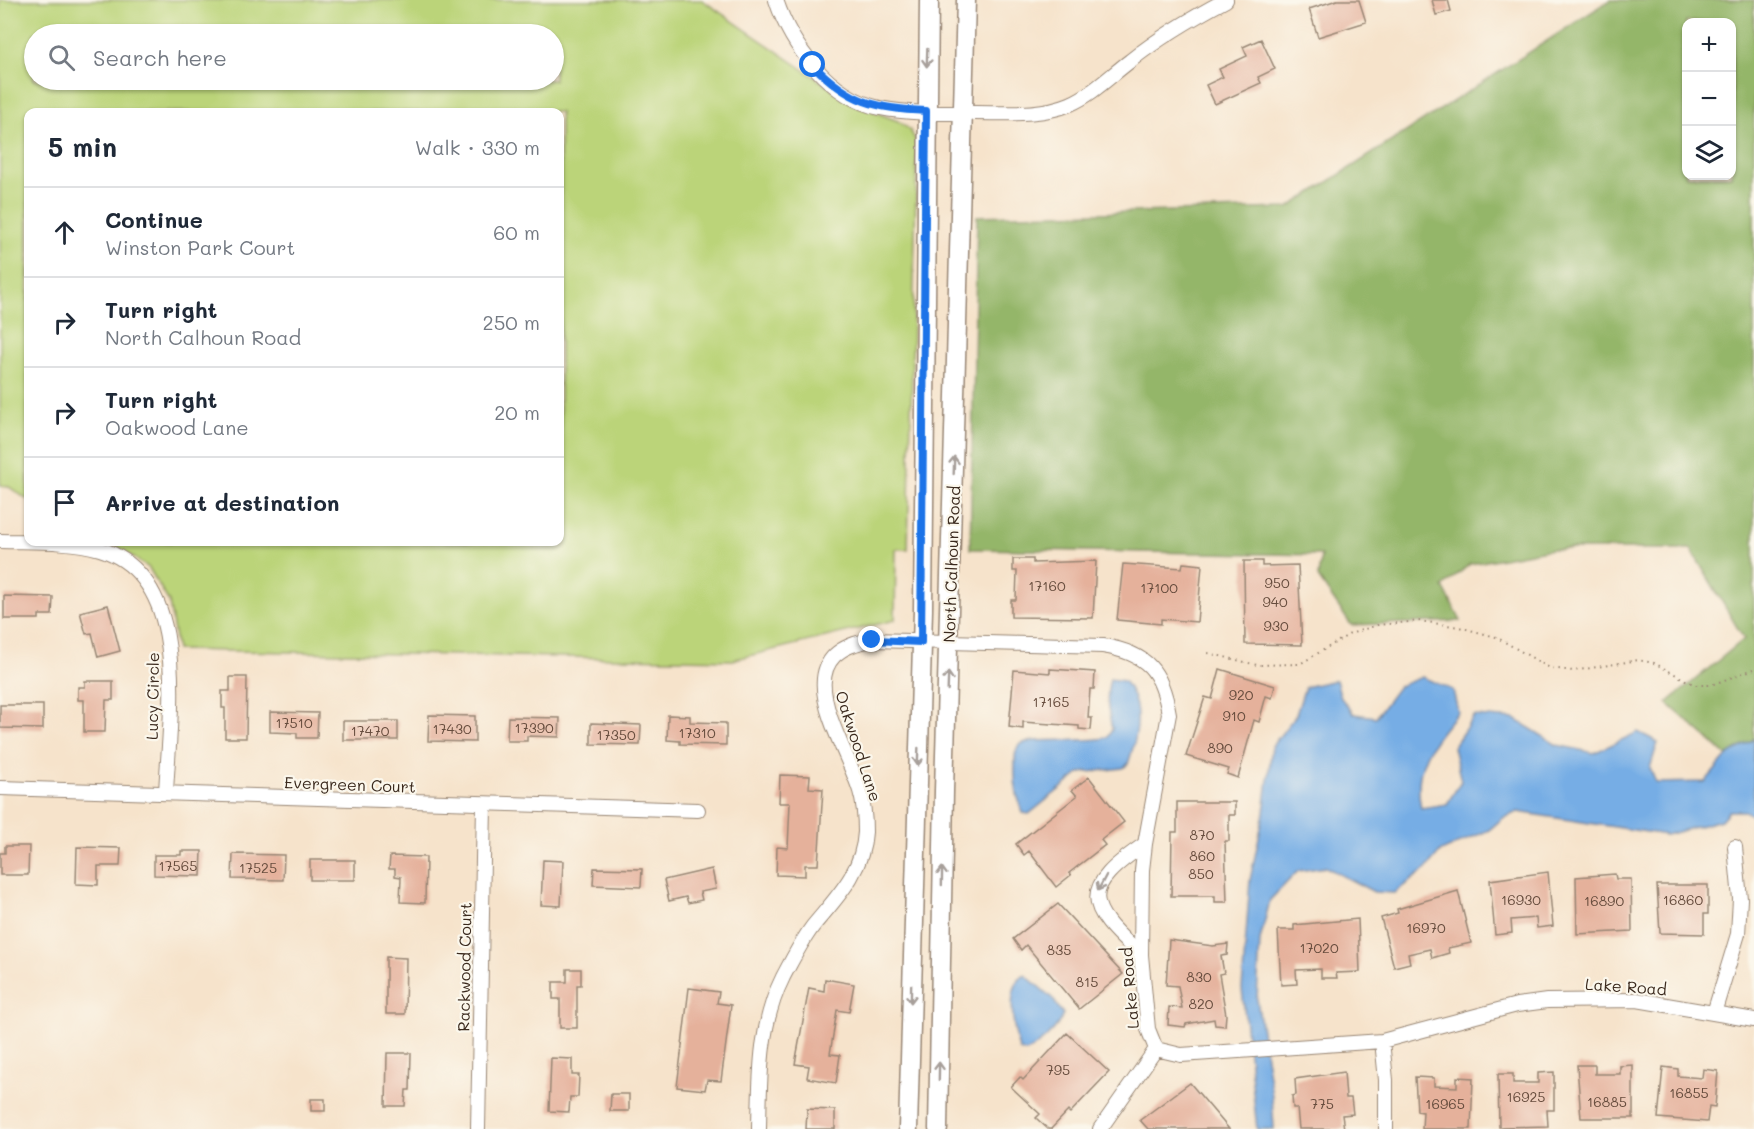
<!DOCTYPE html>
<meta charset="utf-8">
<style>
body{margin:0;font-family:Mali,sans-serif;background:#f6f6f7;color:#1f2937}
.controls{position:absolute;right:18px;top:18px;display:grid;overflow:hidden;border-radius:12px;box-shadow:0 2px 4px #0004}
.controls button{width:54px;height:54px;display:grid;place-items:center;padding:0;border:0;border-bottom:2px solid #e0e1e3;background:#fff;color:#1f2937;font:30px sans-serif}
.stop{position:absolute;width:18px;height:18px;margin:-14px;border:4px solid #1a73e8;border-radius:50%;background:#fff}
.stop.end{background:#1a73e8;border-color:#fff;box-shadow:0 2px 6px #0008}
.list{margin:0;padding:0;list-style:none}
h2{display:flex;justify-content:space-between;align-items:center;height:78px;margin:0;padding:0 24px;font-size:26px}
h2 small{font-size:20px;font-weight:400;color:#747a83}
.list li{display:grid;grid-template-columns:39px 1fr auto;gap:18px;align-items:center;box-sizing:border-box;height:90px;padding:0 24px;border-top:2px solid #e0e1e3}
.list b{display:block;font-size:22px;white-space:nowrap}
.list p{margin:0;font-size:20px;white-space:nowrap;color:#747a83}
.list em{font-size:20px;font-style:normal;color:#747a83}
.icon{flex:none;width:33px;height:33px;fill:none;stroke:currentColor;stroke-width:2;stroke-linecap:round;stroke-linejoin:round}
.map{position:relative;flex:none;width:1754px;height:1129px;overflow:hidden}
.search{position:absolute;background:#fff;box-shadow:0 2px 4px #0004;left:24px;top:24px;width:540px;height:66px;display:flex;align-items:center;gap:15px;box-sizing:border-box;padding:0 21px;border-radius:33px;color:#747a83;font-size:22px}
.panel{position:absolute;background:#fff;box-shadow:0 2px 4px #0004;left:24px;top:108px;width:540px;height:438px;border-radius:12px}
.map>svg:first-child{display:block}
.green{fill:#bbd479;stroke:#7b7f4c;stroke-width:1.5;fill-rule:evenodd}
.forest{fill:#94b669;stroke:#687044;stroke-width:1.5;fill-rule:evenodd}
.water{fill:#76ade5;stroke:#586c82;stroke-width:1.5}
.building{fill:#e5b19b}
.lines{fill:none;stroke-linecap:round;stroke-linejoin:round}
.minor-casing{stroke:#988674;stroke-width:16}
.major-casing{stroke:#988674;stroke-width:21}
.path{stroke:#988674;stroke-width:2;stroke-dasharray:1.5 4.5;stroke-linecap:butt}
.minor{stroke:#fff;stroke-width:14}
.major{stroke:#fff;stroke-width:18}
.oneway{stroke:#a79f9a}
.route{stroke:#1a73e8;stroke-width:8}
.labels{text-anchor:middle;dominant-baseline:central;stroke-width:4.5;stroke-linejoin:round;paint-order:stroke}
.number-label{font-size:14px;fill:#664c3d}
.street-label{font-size:16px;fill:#3b2a1e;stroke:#fbf7ec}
</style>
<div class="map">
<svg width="1754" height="1129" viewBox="0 0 1754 1129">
<rect width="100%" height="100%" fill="#fbf7ec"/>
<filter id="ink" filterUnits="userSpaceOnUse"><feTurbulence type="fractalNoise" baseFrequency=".0167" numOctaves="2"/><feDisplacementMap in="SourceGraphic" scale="12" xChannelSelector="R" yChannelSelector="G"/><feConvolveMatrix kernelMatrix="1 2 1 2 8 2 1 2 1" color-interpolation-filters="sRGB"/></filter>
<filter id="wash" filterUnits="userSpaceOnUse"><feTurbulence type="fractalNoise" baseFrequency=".008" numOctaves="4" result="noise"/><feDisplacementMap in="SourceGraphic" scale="24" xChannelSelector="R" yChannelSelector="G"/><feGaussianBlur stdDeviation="1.35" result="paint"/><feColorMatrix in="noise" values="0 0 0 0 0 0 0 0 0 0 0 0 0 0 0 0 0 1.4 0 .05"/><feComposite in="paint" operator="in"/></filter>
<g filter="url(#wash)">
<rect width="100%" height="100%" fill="#f6e3cb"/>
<path class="green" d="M0 0H702L854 104 898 121 910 130 917 143 908 549H896L895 620 732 660 177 650 169 602 149 568 110 542H560V112H28V500L9 487 0 486ZM34 34H554V80H34Z"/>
<path class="forest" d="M1610 0H1754V739L1727 756 1667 703 1744 639 1691 549H1552L1470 564 1443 587 1461 621 1351 625 1318 577 1321 555 970 549 977 216 1288 208ZM1686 22H1732V176H1686Z"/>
<path class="water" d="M1422 677 1453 690 1458 712C1432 741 1412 767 1421 808L1447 804 1461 781 1453 747 1474 716 1515 719 1557 745 1594 753 1638 732 1658 742 1650 768 1656 783 1705 782 1727 756 1754 739V817L1745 811H1729L1721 820 1666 835 1518 812 1503 818 1489 830 1441 851 1426 869 1394 893 1374 892 1326 867 1298 871 1270 900 1260 940 1257 999 1272 1096 1274 1129H1257L1242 989 1250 880 1264 813 1272 746 1296 715 1305 687 1336 680 1341 698 1354 714 1376 717 1399 686Z
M1110 679 1124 681C1144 706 1138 735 1128 764L1123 768 1080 773 1029 814 1023 813C1017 798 1014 783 1015 767 1015 760 1014 750 1020 745 1030 736 1089 744 1108 737L1112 729C1108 711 1105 697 1110 679Z
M1025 975 1052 998 1063 1014C1059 1028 1038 1046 1026 1052L1019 1050C1014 1030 1004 986 1025 975Z"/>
<g id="blocks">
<path class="building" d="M1337 0H1359L1366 22 1318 37 1309 9Z
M1432 0H1448L1451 11 1436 15Z
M1261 39 1275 69 1258 77 1261 83 1215 104 1206 85 1223 77 1219 69 1247 56 1243 47Z
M1013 559H1033V563L1096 561 1093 618 1011 617V600H1016L1017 571H1013Z
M1244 561H1262V566L1298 565 1302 645 1245 644Z
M1183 563 1202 565 1197 622 1161 619V624L1117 620 1123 564 1182 568Z
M4 596 53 597 52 615H39V619H4Z
M108 605 120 651 98 657 92 633 86 634 80 612Z
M1050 669 1095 672 1094 689H1090L1088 718H1092L1091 730 1079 729V726L1023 722V729L1009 727 1014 670 1050 673Z
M1220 669 1275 686 1272 698 1266 696 1259 722 1254 720 1238 778 1227 774 1229 769 1186 756 1205 697 1212 699Z
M230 677H247L246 738H225V708H222V691H230Z
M85 681H113V700H106L105 732H84V700H78V687H85Z
M0 705H43V729L0 728Z
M270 712 318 713 317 738H297V733L270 732Z
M429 715 475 716V742L428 741Z
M668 715 690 716V722L726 723V745L680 744V741L667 740Z
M508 717 560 718 559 737 527 736V741H507Z
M343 721H398V740H343Z
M591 723 641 725 640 745 591 744Z
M780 775 810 776 809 788 823 789 818 865H805V876L776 875 777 847 788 848 790 803H779Z
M1089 777 1124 822 1101 840 1105 845 1069 873 1071 875 1056 887 1029 851 1024 855 1016 844 1077 796 1072 790Z
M1177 802H1235V815H1229V841H1225L1227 902H1215V896H1171L1172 832H1177Z
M5 846H29L28 875H0V853H5Z
M77 847 121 848 120 866H98V885L76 884Z
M181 851H202L201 876 154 875V855H181Z
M233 854 284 855 283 880 232 879Z
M390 856 426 857 425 903 400 902 401 877 395 876V869H389Z
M310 860H355V880H310Z
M543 860 563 861 561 906 541 905Z
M594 868 642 869 641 887 593 885Z
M712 869 716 889 700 892 702 900 688 903 686 897 669 901 664 880Z
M1548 872 1553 926 1537 928 1536 918 1511 920 1512 933 1495 935 1490 880Z
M1615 874 1616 879H1631L1632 931 1577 934 1576 877Z
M1657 885H1708V914H1704V934L1660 933Z
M1458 891 1471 943 1448 948 1449 953 1432 958 1430 949 1408 954 1410 963 1394 967 1381 918 1398 913 1397 909Z
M1058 904 1123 974 1079 1009 1026 945 1021 950 1013 939Z
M1358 919 1360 972 1336 973 1337 978H1321V969L1296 970 1297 984 1281 985 1278 930H1294V925Z
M1169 940 1213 946 1228 944 1227 955 1221 956 1224 973 1219 974 1226 1015 1225 1026 1215 1025 1214 1019 1186 1024 1185 1027 1168 1025 1169 1007 1182 1008 1178 986 1166 985Z
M386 957 406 958 405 1014H386Z
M567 969H581V985H577V1028H560V999H553V982H567Z
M825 979 854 984 849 1012 837 1010 830 1054 840 1055 836 1083 807 1078 809 1066 795 1064 809 988 824 991Z
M689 988 719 992 717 1003 731 1005 721 1081 707 1080 705 1090 677 1087Z
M1067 1033 1109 1072 1070 1113 1068 1111 1051 1129H1048L1036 1118 1040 1114 1011 1087 1020 1077 1023 1080Z
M387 1053H411L410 1090H406L405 1106H386Z
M551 1058 572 1059V1075H579L578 1097H570L569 1112 549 1111Z
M1577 1065H1595V1074H1620V1066L1633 1065V1118H1581Z
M1663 1067 1678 1069V1076L1702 1078 1703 1069 1718 1071 1715 1107 1709 1106 1707 1122 1658 1118Z
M1344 1072 1346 1098H1351L1353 1114 1342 1115 1344 1129H1299L1297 1108H1293L1292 1096 1296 1095 1295 1079Z
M1554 1072V1110H1547L1548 1126 1499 1127 1498 1074H1513V1083H1538V1073Z
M1415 1077 1434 1078V1086L1457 1087V1077L1473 1078 1471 1129H1422L1423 1112 1417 1111Z
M1190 1083 1229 1129H1148L1140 1120Z
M611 1094H629V1111H610Z
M311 1099H325V1111H311Z
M807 1109 835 1110V1129H806Z"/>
</g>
</g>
<g filter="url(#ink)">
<use href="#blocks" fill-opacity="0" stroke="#988674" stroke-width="1.5"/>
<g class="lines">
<g class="minor-casing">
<path id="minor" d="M776 0C791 46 830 98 880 108 910 114 944 113 975 113 1007 113 1041 116 1070 104 1093 94 1110 76 1130 61 1160 37 1192 18 1226 0
M0 541C32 542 69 540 100 549 194 578 169 718 166 793
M0 788 698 810
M1141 955C1084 905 1080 888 1145 844
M1714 1013 1738 934 1740 899 1735 847
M1382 1041 1386 1080V1129
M478 1129 484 805
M759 1129C760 1077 759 1025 783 977 792 960 801 942 813 926 836 898 863 872 865 832 865 819 864 804 860 791 845 741 780 654 872 640L1103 646C1147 653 1162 671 1169 714L1145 844 1142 870 1141 955 1148 1029 1156 1049 1181 1055 1382 1041 1517 1005 1547 1001 1637 1000 1754 1020
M1100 1129 1156 1049"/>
</g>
<g class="major-casing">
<path id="major" d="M908 1129 923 610 929 0
M938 1129 944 791 966 0"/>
</g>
<path class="path" d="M1208 653 1257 665 1300 664 1350 634 1377 625 1420 621 1459 627 1496 637 1550 668 1573 671 1638 660 1654 663 1695 685H1711L1754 669"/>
<use href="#minor" class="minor"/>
<use href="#major" class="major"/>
</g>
<defs><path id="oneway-shaft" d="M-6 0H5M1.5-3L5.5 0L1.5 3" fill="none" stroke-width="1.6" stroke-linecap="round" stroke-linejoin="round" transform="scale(1.5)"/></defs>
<g class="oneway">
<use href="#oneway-shaft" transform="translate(927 58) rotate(92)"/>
<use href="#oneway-shaft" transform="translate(954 465) rotate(-88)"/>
<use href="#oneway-shaft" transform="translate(948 681) rotate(-88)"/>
<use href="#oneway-shaft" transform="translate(918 757) rotate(92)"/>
<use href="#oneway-shaft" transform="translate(942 876) rotate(-89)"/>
<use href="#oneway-shaft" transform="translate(1102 883) rotate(118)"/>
<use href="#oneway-shaft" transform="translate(911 994) rotate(91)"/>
<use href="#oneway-shaft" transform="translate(939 1071) rotate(-89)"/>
</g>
</g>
<g class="lines" filter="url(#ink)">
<path class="route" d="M813 65C849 102 876 109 926 111L921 642 872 640"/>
</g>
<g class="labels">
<g class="number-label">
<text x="1277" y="582">950</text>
<text x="1047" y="585">17160</text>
<text x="1159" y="587">17100</text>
<text x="1275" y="601">940</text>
<text x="1276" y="625">930</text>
<text x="1241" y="694">920</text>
<text x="1051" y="701">17165</text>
<text x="1234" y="715">910</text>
<text x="294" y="722">17510</text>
<text x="534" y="727">17390</text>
<text x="452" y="728">17430</text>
<text x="370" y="730">17470</text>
<text x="697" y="732">17310</text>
<text x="616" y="734">17350</text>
<text x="1220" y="747">890</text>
<text x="1202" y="834">870</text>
<text x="1202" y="855">860</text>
<text x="178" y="865">17565</text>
<text x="258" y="867">17525</text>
<text x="1201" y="873">850</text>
<text x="1521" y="899">16930</text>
<text x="1683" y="899">16860</text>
<text x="1604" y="900">16890</text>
<text x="1426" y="927">16970</text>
<text x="1319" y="947">17020</text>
<text x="1059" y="949">835</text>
<text x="1199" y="976">830</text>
<text x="1087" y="981">815</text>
<text x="1201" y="1003">820</text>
<text x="1058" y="1069">795</text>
<text x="1689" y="1092">16855</text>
<text x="1526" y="1096">16925</text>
<text x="1607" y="1101">16885</text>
<text x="1322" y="1103">775</text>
<text x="1445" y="1103">16965</text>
</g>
<g class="street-label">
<text transform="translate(951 564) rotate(-88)">North Calhoun Road</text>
<text transform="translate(152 696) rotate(-89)">Lucy Circle</text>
<text transform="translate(859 746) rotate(72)">Oakwood Lane</text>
<text transform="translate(350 784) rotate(2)">Evergreen Court</text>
<text transform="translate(464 967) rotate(-89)">Rackwood Court</text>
<text transform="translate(1626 986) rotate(4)">Lake Road</text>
<text transform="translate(1129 988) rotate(-95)">Lake Road</text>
</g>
</g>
</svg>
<div class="controls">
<button>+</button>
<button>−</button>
<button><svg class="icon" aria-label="layers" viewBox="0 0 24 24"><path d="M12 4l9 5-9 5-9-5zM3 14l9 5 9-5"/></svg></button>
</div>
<div class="stop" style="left:813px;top:65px"></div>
<div class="stop end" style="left:872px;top:640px"></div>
<div class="search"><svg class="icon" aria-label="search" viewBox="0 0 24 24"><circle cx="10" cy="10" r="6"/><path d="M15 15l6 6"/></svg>Search here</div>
<section class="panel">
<h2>5 min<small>Walk · 330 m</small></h2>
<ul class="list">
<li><svg class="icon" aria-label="ahead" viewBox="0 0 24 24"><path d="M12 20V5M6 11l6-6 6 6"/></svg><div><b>Continue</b><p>Winston Park Court</p></div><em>60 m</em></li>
<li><svg class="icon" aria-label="right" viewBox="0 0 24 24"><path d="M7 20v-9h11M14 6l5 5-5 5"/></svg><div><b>Turn right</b><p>North Calhoun Road</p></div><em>250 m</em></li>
<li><svg class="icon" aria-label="right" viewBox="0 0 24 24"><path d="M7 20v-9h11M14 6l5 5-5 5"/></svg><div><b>Turn right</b><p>Oakwood Lane</p></div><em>20 m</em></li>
<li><svg class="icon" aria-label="arrive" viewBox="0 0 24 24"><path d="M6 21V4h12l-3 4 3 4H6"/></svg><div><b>Arrive at destination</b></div></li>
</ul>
</section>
</div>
